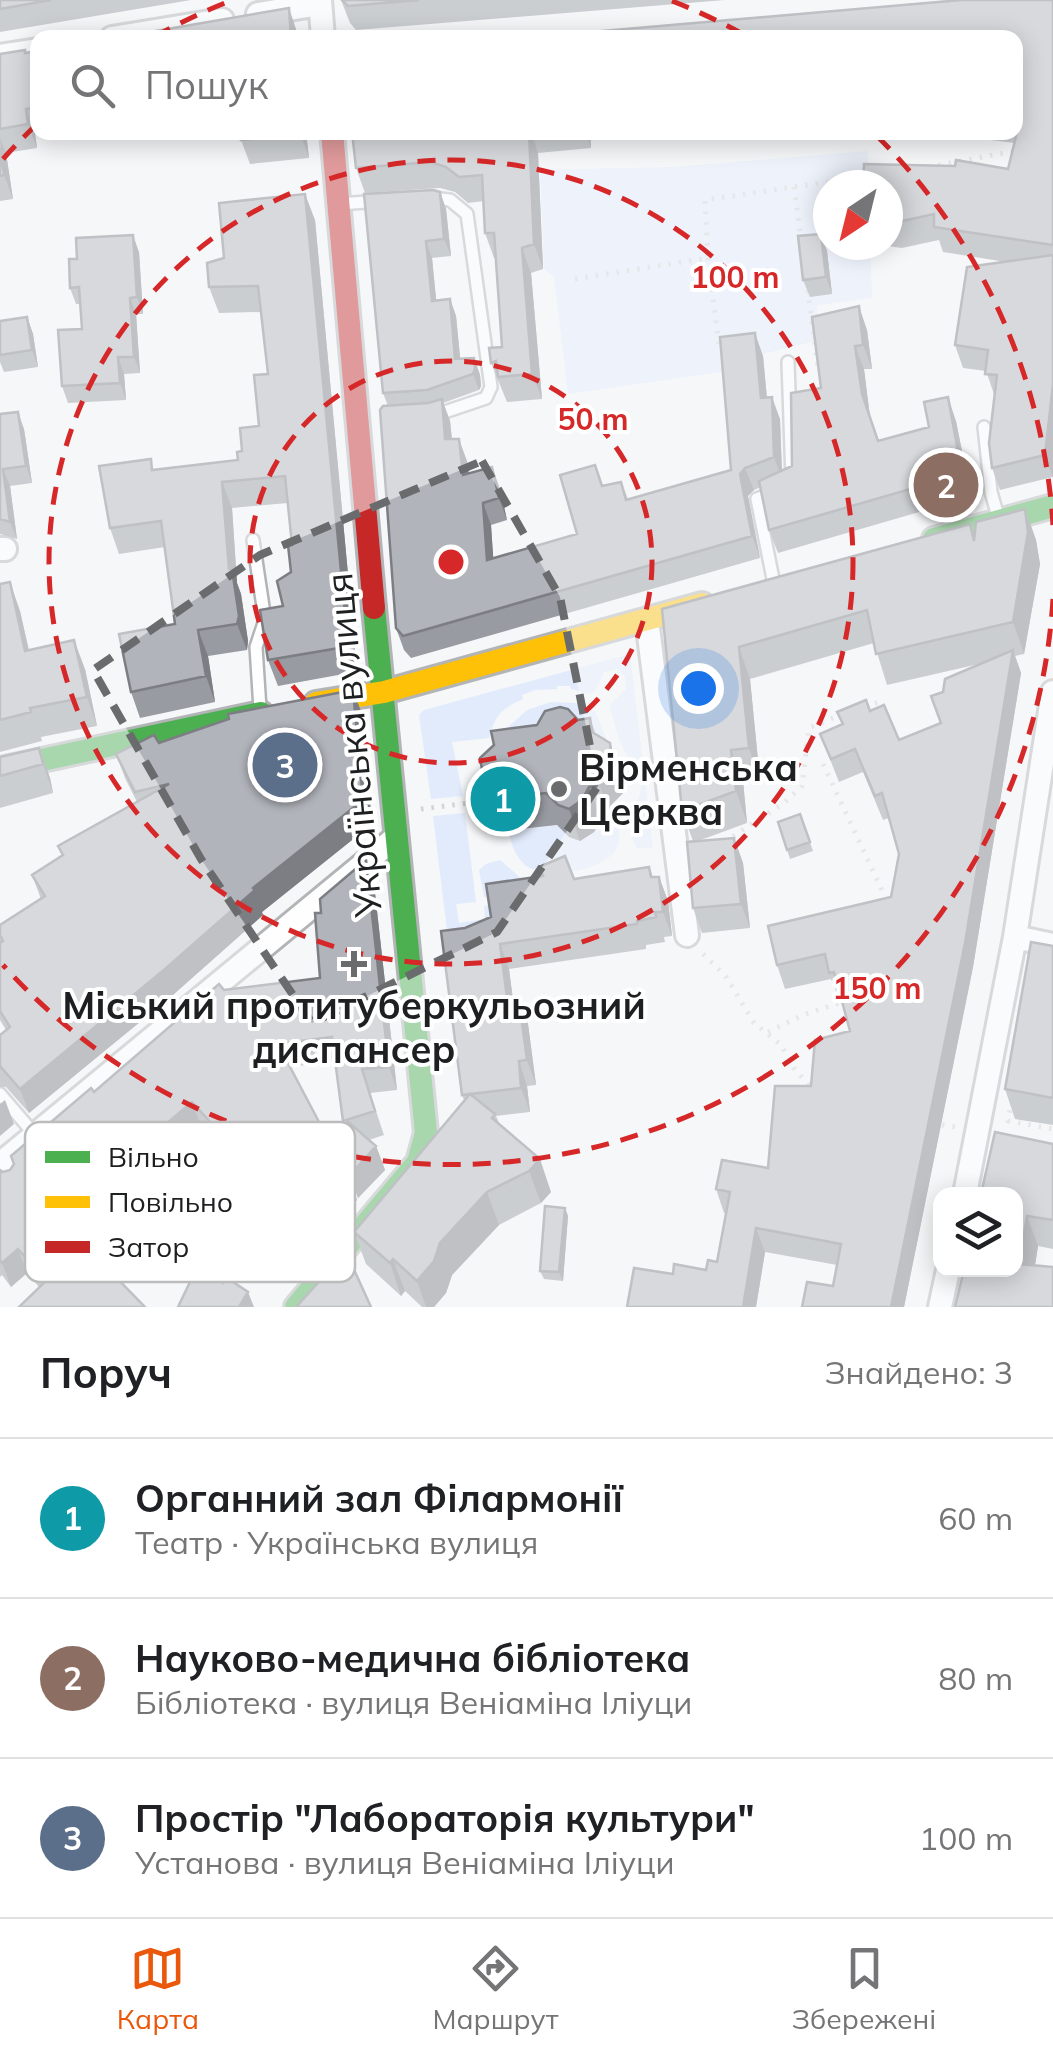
<!DOCTYPE html>
<html lang="uk">
<meta charset="utf-8">
<style>
body{margin:0;font-family:Mulish,sans-serif;background:#f2f2f2;color:#202124}
.controls{position:absolute;right:30px;bottom:30px;display:grid;overflow:hidden;border-radius:20px;box-shadow:0 5px 25px #0003}
.controls button{width:90px;height:90px;display:grid;place-items:center;padding:0;border:0;border-bottom:2px solid #e0e0e0;background:#fff;color:#202124;font:50px sans-serif}
.compass{position:absolute;left:813px;top:170px;width:90px;height:90px;border-radius:50%;background:#fff;box-shadow:0 5px 25px #0003;rotate:215deg}
.you{position:absolute;left:698px;top:688px;width:35px;height:35px;margin:-25px;border:8px solid #fff;border-radius:50%;background:#1a73e8;box-shadow:0 0 0 15px #1a73e833}
.badge{display:grid;place-items:center;width:65px;height:65px;border-radius:50%;background:#ea580c;color:#fff;font-size:32px;font-weight:700}
.pin{position:absolute;translate:-50% -50%;border:5px solid #fff;box-shadow:0 2px 10px #0006}
.list{margin:0;padding:0;list-style:none}
h2{display:flex;justify-content:space-between;align-items:center;height:130px;margin:0;padding:0 40px;font-size:42px}
h2 small{font-size:32px;font-weight:400;color:#757577}
.list li{display:grid;grid-template-columns:65px 1fr auto;gap:30px;align-items:center;box-sizing:border-box;height:160px;padding:0 40px;border-top:2px solid #e0e0e0}
.list b{display:block;font-size:38px;white-space:nowrap}
.list p{margin:0;font-size:32px;white-space:nowrap;color:#757577}
.list em{font-size:32px;font-style:normal;color:#757577}
.icon{flex:none;width:55px;height:55px;fill:none;stroke:currentColor;stroke-width:2;stroke-linecap:round;stroke-linejoin:round}
.map{position:relative;flex:none;width:1053px;height:1307px;overflow:hidden}
.search{position:absolute;background:#fff;box-shadow:0 5px 25px #0003;left:30px;right:30px;top:30px;height:110px;display:flex;align-items:center;gap:25px;box-sizing:border-box;padding:0 35px;border-radius:20px;color:#757577;font-size:38px}
.sheet{height:610px;background:#fff}
nav{display:flex;justify-content:space-around;align-items:center;box-sizing:border-box;height:140px;border-top:2px solid #e0e0e0;background:#fff;font-size:28px;color:#757577}
nav a{display:grid;justify-items:center;gap:5px}
nav .on{color:#ea580c}
.map>svg:first-child{display:block}
.green{fill:#e2ebfc}
.lines{fill:none;stroke-linecap:round;stroke-linejoin:round}
.lane-casing{stroke:#b2b4b6;stroke-width:16}
.street-casing{stroke:#b2b4b6;stroke-width:28}
.fast-casing{stroke:#b2b4b6;stroke-width:28}
.slow-casing{stroke:#b2b4b6;stroke-width:28}
.jam-casing{stroke:#b2b4b6;stroke-width:28}
.path{stroke:#d3d3d4;stroke-width:5;stroke-dasharray:2.5 8;stroke-linecap:butt}
.lane{stroke:#fefefe;stroke-width:11}
.street{stroke:#fefefe;stroke-width:22}
.fast{stroke:#4caf50;stroke-width:22}
.slow{stroke:#ffc107;stroke-width:22}
.jam{stroke:#c62828;stroke-width:22}
.wall{fill:#989ba1;fill-rule:evenodd}
.shaded-wall{fill:#7c7e83}
.building{fill:#b1b4bb;stroke:#7c7e83;stroke-width:2.5;fill-rule:evenodd}
.marked{fill:none;stroke:#696b6d;stroke-width:8;stroke-dasharray:20 12;stroke-linejoin:round}
.ring{fill:none;stroke:#d62828;stroke-width:5;stroke-dasharray:18 12}
.poi-dot{fill:#696b6d;stroke:#fff;stroke-width:4}
.labels{text-anchor:middle;dominant-baseline:central;stroke-width:8;stroke-linejoin:round;paint-order:stroke}
.street-label{font-size:38px;fill:#1e1f21;stroke:#fff}
.poi-label{font-size:38px;font-weight:bold;fill:#1e1f21;stroke:#fff;text-anchor:start}
.key{fill:#fff;stroke:#bcbcbc;stroke-width:2.5}
.key-label{font-size:28px;fill:#1e1f21}
.centre{fill:#d62828;stroke:#fff;stroke-width:5}
.ring-label{font-size:30px;text-anchor:middle;font-weight:bold;fill:#d62828;stroke:#fff;stroke-width:8;stroke-linejoin:round;paint-order:stroke}
</style>
<div class="map">
<svg width="1053" height="1307" viewBox="0 0 1053 1307">
<rect width="100%" height="100%" fill="#f5f7f9"/>
<path class="green" d="M868 151 869 185H828V245H870L872 298 817 305 819 340 763 354 728 371 568 394 554 277 544 269 540 170 674 167Z
M630 654 653 848H637C620 821 639 810 641 787 642 768 628 760 621 744 616 732 614 718 609 706L626 689 625 677 618 669 604 672 595 691 590 694 571 689 570 686H557V689L535 690 522 695 523 699C502 708 495 715 489 738L452 742 463 796 431 799 419 715 424 710Z
M551 702 577 703 595 711 606 738 609 767 505 730 527 710Z
M617 801C617 815 623 836 617 848 605 871 542 882 524 864 510 851 509 831 506 813L510 815 513 830 560 825 569 837 583 840 594 832C599 819 602 807 617 801Z
M465 813 476 902 456 904 459 923 485 919 484 906 527 900 450 955 433 816Z
M500 860 523 880 491 898 484 897 479 870 486 864Z"/>
<g class="lines">
<g class="lane-casing">
<path id="lane" d="M429 198 450 200 467 214 491 387 486 398 433 416
M339 204 380 201
M788 362 792 480
M984 427 991 492 999 520
M253 540 265 620 256 647 260 709
M774 584 757 499 775 492
M0 1094 35 1135
M51 1231 86 1274"/>
</g>
<g class="street-casing">
<path id="street" d="M320 0 323 38
M258 14 320 4
M112 38 222 20
M0 56 38 50
M0 549H5
M647 620 687 935
M1015 937 1053 945
M0 1164 395 838
M965 1194 1015 937 1053 692
M940 1307 948 1270"/>
</g>
<g class="fast-casing">
<path id="fast" d="M934 539 1053 506
M0 769 261 713
M296 1307 418 1162 426 1133 374 608"/>
</g>
<g class="slow-casing">
<path id="slow" d="M316 703 384 692 702 604"/>
</g>
<g class="jam-casing">
<path id="jam" d="M332 132 374 608"/>
</g>
<path class="path" d="M928 167 1015 151
M794 187 801 239
M708 258 719 344
M575 279 708 258 705 200 868 176
M808 290 818 368
M865 707 884 700
M823 764 887 901
M421 809 493 800
M724 842 784 803 802 786 809 728 845 713
M703 954 725 975 754 1023 781 1045 794 1068 814 1091
M768 1032 803 1015 848 1000
M1012 1100 1008 1121 1053 1129
M942 1125 956 1127"/>
<use href="#lane" class="lane"/>
<use href="#street" class="street"/>
<use href="#fast" class="fast"/>
<use href="#slow" class="slow"/>
<use href="#jam" class="jam"/>
</g>
<path class="wall" d="M0 0H191L0 32Z
M341 0H725L356 30 350 23Z
M1053 0V477L1000 490 992 468 995 397 986 371 963 368 955 345 1006 262 943 252 939 240 902 248 880 245H888V185L1008 169 1014 143 968 137 966 132H1016V38Z
M38 51V132L35 133 37 148 6 153 13 199 0 201V54Z
M81 132H109V134L83 139Z
M306 132 309 158 250 164 241 140Z
M352 132H590L591 148 538 153 543 269 531 273 542 399 507 402 491 363 502 347 496 258H494L485 233 484 201 468 203 455 192 440 188 365 193 356 168Z
M440 192 446 209 451 256 432 258 436 300 450 299 456 316 460 359 474 358 480 375 481 386 479 390 443 403 450 421 452 439 467 461 469 473 500 489 507 520 491 525 493 558 577 534 603 486 621 482 628 499 731 470 763 356 767 398 780 419 782 470 792 466 821 388 867 330 872 369H864L870 417 878 441 956 421 971 497 778 553 769 530 761 487 754 490 748 496 760 558 411 658 404 650 396 628 388 406 383 393Z
M315 220 356 660 349 673 278 686 268 660 291 572 292 545 288 503 232 508 237 583 241 594 248 641 247 650 208 656 215 702 140 718 131 692 175 624 165 547 119 554 110 528 154 470 238 460 242 451 259 426 268 374 261 312 219 313 209 287 224 258Z
M821 234 827 251 832 294 810 297 803 280Z
M139 252 143 314H136L140 373 124 374 126 400 68 403 62 386 82 329 80 304H76L70 288Z
M27 317 33 334 38 367 4 372 0 362V321Z
M0 414 24 429 32 483 10 486 17 539 0 534Z
M1025 509 1036 540 1040 564 1024 654 1015 656 1021 673 973 967 904 1307H802L833 1286 837 1265 765 1252 756 1307H627L673 1274 706 1270 717 1262 726 1213H724L716 1189 768 1168 811 1086 850 1031 841 996H838L831 979 785 989 777 965 891 897 899 854 889 818 883 820 863 772 839 782 820 734 842 725 837 712 870 711 899 740 940 723 943 692 979 664 887 685 874 643 750 679 760 780 743 781 747 823 698 841 734 838 743 863 750 928 702 933 693 908V841L682 811 662 609 970 524 974 535Z
M0 584 20 611 29 650 85 669 97 726 41 737 42 741 0 752Z
M362 714 372 824 262 912 263 915 174 994 29 1113 6 1087H0V1035L6 1030 0 1020V925L41 899 32 875 62 856 58 846 137 802 125 778 116 754 159 743Z
M590 718 596 735 622 775 624 792 610 806 611 818 601 819 594 832 580 841 569 837 557 825 512 830 506 813 495 807 483 775 537 725Z
M39 748 50 778 53 793 0 808V757Z
M800 814 813 851 790 859 778 822Z
M649 867 653 877H659L668 901 672 936 664 937 665 942 646 945V949L509 969 513 1002 519 1000 528 1024 536 1085 527 1086 530 1112 496 1116 500 1125 551 1192 541 1203 499 1225 452 1275 446 1293 434 1307H422L405 1291 401 1296 366 1264 354 1232 464 1100 462 1095 465 928 574 879Z
M374 884 397 1090 370 1093 384 1135 369 1140 376 1146 385 1170 358 1198 350 1175 336 1061 291 1067 357 1200 293 1272 248 1231 239 1208 260 1185 246 1173 208 1215 206 1213 155 1257 150 1252 120 1281 39 1287 27 1273 11 1287 2 1275 0 1277V1170L3 1172 10 1170 94 1092 224 990 320 978 321 913ZM201 1126 214 1141 185 1174 168 1154ZM50 1222 58 1224 90 1264 89 1265 77 1264 44 1224Z
M1053 946V1125L1015 1119 1005 1089Z
M1053 1144V1249L1038 1246 1035 1266 955 1307 1016 1194Z
M565 1208 568 1216 563 1281 544 1279 540 1271Z"/>
<path class="shaded-wall" d="M289 8 297 32 298 38H291Z
M26 109 35 133 37 148 28 124Z
M300 132H306L309 158Z
M529 132H531L538 153 543 269 534 244Z
M585 132H590L591 148Z
M0 138 6 153 13 199 4 175Z
M440 192 446 209 451 256 444 239Z
M305 194 315 220 356 660 349 673 339 648Z
M821 234 827 251 832 294 826 277Z
M133 235 139 252 143 314 137 297Z
M426 241 432 258 438 318 432 301Z
M522 248 531 273 542 399 532 374Z
M130 298 136 314 140 373 134 357Z
M450 299 456 316 462 376 455 359Z
M859 306 867 330 872 369 863 345Z
M27 317 33 334 38 367 32 350Z
M755 333 763 356 769 421 761 398Z
M855 346 864 369 870 417 862 394Z
M118 357 124 374 126 400 120 383Z
M474 358 480 375 481 386 479 390 473 374Z
M1053 384V478L1045 455Z
M772 397 780 419 782 479 774 457Z
M948 397 956 421 971 497 962 474Z
M442 399 450 421 454 461 445 439Z
M18 412 24 429 32 483 26 466Z
M459 439 467 461 471 497 463 475Z
M492 467 500 489 507 520 499 498Z
M745 468 754 490 748 496 760 558 752 536 740 474Z
M3 469 10 486 17 539 10 522Z
M222 482 232 508 237 583 241 594 248 641 247 650 237 624 229 569Z
M483 503 491 525 495 582 487 560Z
M1025 509 1036 540 1040 564 1024 654 1013 622Z
M10 582 20 611 35 680 25 651Z
M198 630 208 656 215 702 206 676Z
M74 640 85 669 97 726 87 697Z
M739 647 750 679 760 780 749 748Z
M1013 650 1021 673 973 967 904 1307H891Z
M353 690 362 714 372 824 262 912 263 915 174 994 29 1113 20 1089 253 888Z
M610 743 622 775 624 792 610 806 611 818 600 786 598 774Z
M39 748 50 778 53 793 43 764Z
M731 750 743 781 747 823 736 791Z
M589 787 601 819 594 832 580 841 569 809Z
M734 838 743 863 750 928 741 904Z
M366 860 374 884 397 1090 389 1067Z
M659 877 668 901 672 936 663 912Z
M500 944 509 969 517 1029 508 1005Z
M519 1000 528 1024 536 1085 527 1060Z
M519 1061 527 1086 530 1112 521 1088Z
M5 1100 14 1124 0 1136V1104Z
M192 1102 201 1126 161 1159 152 1136Z
M376 1146 385 1170 358 1198 350 1175Z
M238 1150 246 1173 208 1215 200 1192Z
M540 1159 551 1192 541 1203 529 1171Z
M348 1177 357 1200 293 1272 285 1249Z
M198 1190 206 1213 155 1257 147 1233Z
M487 1192 499 1225 452 1275 446 1293 434 1307H426L417 1281 440 1243Z
M36 1201 44 1224 35 1213Z
M565 1208 568 1216 563 1281 559 1272Z
M1027 1216 1038 1246 1030 1295 1019 1264Z
M141 1228 150 1252 112 1288 104 1265Z
M756 1228 765 1252 756 1307H743Z
M18 1249 27 1273 11 1287 2 1263Z
M393 1259 405 1291 401 1296 390 1263Z
M248 1292 254 1307H239Z"/>
<path class="building" d="M0 0H51L0 9Z
M342 0H419L348 6Z
M961 0H1053V245L934 227V214L893 223 888 222V185H863L864 164 955 166 956 160 1008 169 1020 120 1016 119V38H521Z
M289 8 291 38H115Z
M25 50V53L38 51V107L26 109 28 124 0 129V54Z
M241 132H300V134L241 140Z
M352 132H529L534 244 522 248 532 374 498 377 496 361 491 363 489 348 502 347 494 233H485L482 175 459 177 446 167 431 162 356 168Z
M0 148 4 175 0 176Z
M433 190 440 192 444 239 426 241 432 301 450 299 455 359 474 358 475 369 473 374 427 390 383 393 364 194Z
M305 194 347 634 339 648 268 660 260 610 283 606 277 581 291 572 288 545H292L285 476 222 482 229 569H232L239 616 237 624 198 630 206 676 131 692 119 634 175 624 161 521 110 528 99 466 151 459 152 470 238 460 237 452 242 451 240 428 259 426 254 375 268 374 258 286 209 287 207 263 224 258 219 203Z
M821 234 826 277 803 280 798 236Z
M133 235 137 297 130 298 134 357H118L120 383 62 386 58 330 82 329 79 287 70 288 69 259H77L76 238Z
M1053 255V384L1045 455 992 468 989 443 997 375 985 374 988 350 955 345 967 267Z
M859 306 863 345 855 346 862 394 878 441 929 427 924 402 948 397 962 474 769 530 759 481 792 466 791 393 821 388 812 317Z
M27 317 32 350 0 355V321Z
M755 333 761 398 772 397 774 457 745 468 740 474 752 536 403 636 396 628 380 410 383 406 428 403 442 399 445 439H459L463 475 492 467 499 498 483 503 487 560 577 534 560 475 595 465 602 486 621 482 626 500 731 470 720 337Z
M18 412 26 466 3 469 10 522 0 519V414Z
M1025 509 1028 532 1013 622 876 654 867 610 739 647 749 748 731 750 736 791 682 811 662 609 970 524 974 541 976 522Z
M10 582 25 651 74 640 87 697 30 708 31 712 0 720V584Z
M1013 650 965 943 891 1307H802L807 1282 833 1286 841 1244 756 1228 743 1307H627L634 1268 673 1274 674 1264 706 1270 708 1260 717 1262 730 1192 716 1189 722 1160 768 1168 775 1086H811L815 1040 850 1031 834 972 829 973 825 954 777 965 768 926 891 897 899 854 882 793 875 796 855 749 831 759 820 734 843 724 837 712 866 700 870 711 884 705 899 740 941 723 931 696 943 692 945 679Z
M353 690 363 800 253 888 255 890 165 969 20 1089 0 1066V1035L10 1027 0 1011V943L3 941 0 935V925L45 896 32 875 63 855 58 846 169 784 135 792 116 754 154 735 159 743 229 719 228 714Z
M560 707 568 709 578 720 590 718 592 732 610 743 612 760 598 774 600 786 589 787 582 800 569 809 558 805 546 793 501 798 498 783 483 775 480 758 494 745 491 731 537 725 545 711Z
M39 748 43 764 0 776V757Z
M800 814 810 842 787 850 778 822Z
M734 838 741 904 693 908 687 842Z
M565 856 574 879 649 867 651 877H659L663 912H655L656 917 637 921V924L500 944 508 1005 519 1000 527 1060 519 1061 521 1088 462 1095 441 931 465 928 491 917 486 884 543 876 539 867Z
M366 860 389 1067 362 1069 375 1111 346 1120 376 1146 350 1175 332 1037 278 1044 348 1177 285 1249 239 1208 267 1177 238 1150 200 1192 198 1190 147 1233 141 1228 104 1265 145 1307H19L46 1281 18 1249 2 1263 0 1260V1170L3 1172 10 1170 14 1164 11 1156 91 1088 94 1092 219 984 224 990 320 978 315 913H321L320 899ZM192 1102 221 1134 185 1174 152 1136ZM42 1198 49 1201 91 1252 92 1260 89 1265 77 1264 35 1213 36 1201Z
M1031 942 1053 946V1098L1005 1089Z
M470 1094 495 1114 492 1118 540 1159 529 1171 487 1192 440 1243 434 1261 417 1281 393 1259 390 1263 354 1232Z
M995 1132 1053 1144V1220L1027 1216 1019 1264 1053 1267V1307H955L964 1270H1016V1194H981Z
M545 1206 565 1208 559 1272 540 1271Z
M346 1252 371 1307H296Z
M200 1261 223 1283 227 1278 248 1292 239 1307H178Z"/>
<path d="M0 0H1053V1307H0ZM482 461 560 597 598 786 497 932 312 1023 201 859 93 670 260 555Z" fill="#f5f7f9" fill-opacity=".55" fill-rule="evenodd"/>
<path class="marked" d="M482 461 560 597 598 786 497 932 312 1023 201 859 93 670 260 555Z"/>
<g class="ring">
<circle cx="451" cy="562" r="201"/>
<circle cx="451" cy="562" r="402"/>
<path d="M1053 599A603 603 0 0 1 3 965M3 159A603 603 0 0 1 36 125M154 37A603 603 0 0 1 230 1M672 1A603 603 0 0 1 748 37M877 136A603 603 0 0 1 1053 525"/>
</g>
<g class="poi-dot">
<circle cx="559" cy="789" r="10"/>
<path d="M349 949h10v10h10v10h-10v10h-10v-10h-10v-10h10z"/>
</g>
<g class="labels">
<g class="street-label">
<text transform="translate(353 745) rotate(-95)">Українська вулиця</text>
</g>
<g class="poi-label">
<text x="579" y="767">Вірменська<tspan x="579" dy="44">Церква</tspan></text>
<text x="354" y="1005" text-anchor="middle">Міський протитуберкульозний<tspan x="354" dy="44">диспансер</tspan></text>
</g>
</g>
<rect x="25" y="1122" width="330" height="160" rx="15" class="key"/>
<rect x="45" y="1151" width="45" height="12" fill="#4caf50"/>
<rect x="45" y="1196" width="45" height="12" fill="#ffc107"/>
<rect x="45" y="1241" width="45" height="12" fill="#c62828"/>
<g class="key-label">
<text x="108" y="1167">Вільно</text>
<text x="108" y="1212">Повільно</text>
<text x="108" y="1257">Затор</text>
</g>
<circle cx="451" cy="562" r="15" class="centre"/>
<g class="ring-label">
<text x="735" y="288">100 m</text>
<text x="593" y="430">50 m</text>
<text x="877" y="999">150 m</text>
</g>
</svg>
<div class="controls">
<button><svg class="icon" aria-label="layers" viewBox="0 0 24 24"><path d="M12 4l9 5-9 5-9-5zM3 14l9 5 9-5"/></svg></button>
</div>
<svg class="compass" viewBox="-18 -18 36 36"><path d="M0-13l5 13h-10z" fill="#e53935"/><path d="M0 13l5-13h-10z" fill="#757577"/></svg>
<div class="you"></div>
<div class="pin badge" style="left:503px;top:799px;background:#0f9aa8">1</div>
<div class="pin badge" style="left:946px;top:485px;background:#8d6e63">2</div>
<div class="pin badge" style="left:285px;top:765px;background:#5c6f8a">3</div>
<div class="search"><svg class="icon" aria-label="search" viewBox="0 0 24 24"><circle cx="10" cy="10" r="6"/><path d="M15 15l6 6"/></svg>Пошук</div>
</div>
<section class="sheet">
<h2>Поруч<small>Знайдено: 3</small></h2>
<ul class="list">
<li><span class="badge" style="background:#0f9aa8">1</span><div><b>Органний зал Філармонії</b><p>Театр · Українська вулиця</p></div><em>60 m</em></li>
<li><span class="badge" style="background:#8d6e63">2</span><div><b>Науково-медична бібліотека</b><p>Бібліотека · вулиця Веніаміна Іліуци</p></div><em>80 m</em></li>
<li><span class="badge" style="background:#5c6f8a">3</span><div><b>Простір &quot;Лабораторія культури&quot;</b><p>Установа · вулиця Веніаміна Іліуци</p></div><em>100 m</em></li>
</ul>
</section>
<nav>
<a class="on"><svg class="icon" aria-label="map" viewBox="0 0 24 24"><path d="M3 6l6-2 6 2 6-2v14l-6 2-6-2-6 2zM9 4v14M15 6v14"/></svg>Карта</a>
<a><svg class="icon" aria-label="directions" viewBox="0 0 24 24"><path d="M12 3l9 9-9 9-9-9zM9 14v-3h6M13 9l2 2-2 2"/></svg>Маршрут</a>
<a><svg class="icon" aria-label="saved" viewBox="0 0 24 24"><path d="M7 4h10v16l-5-4-5 4z"/></svg>Збережені</a>
</nav>
